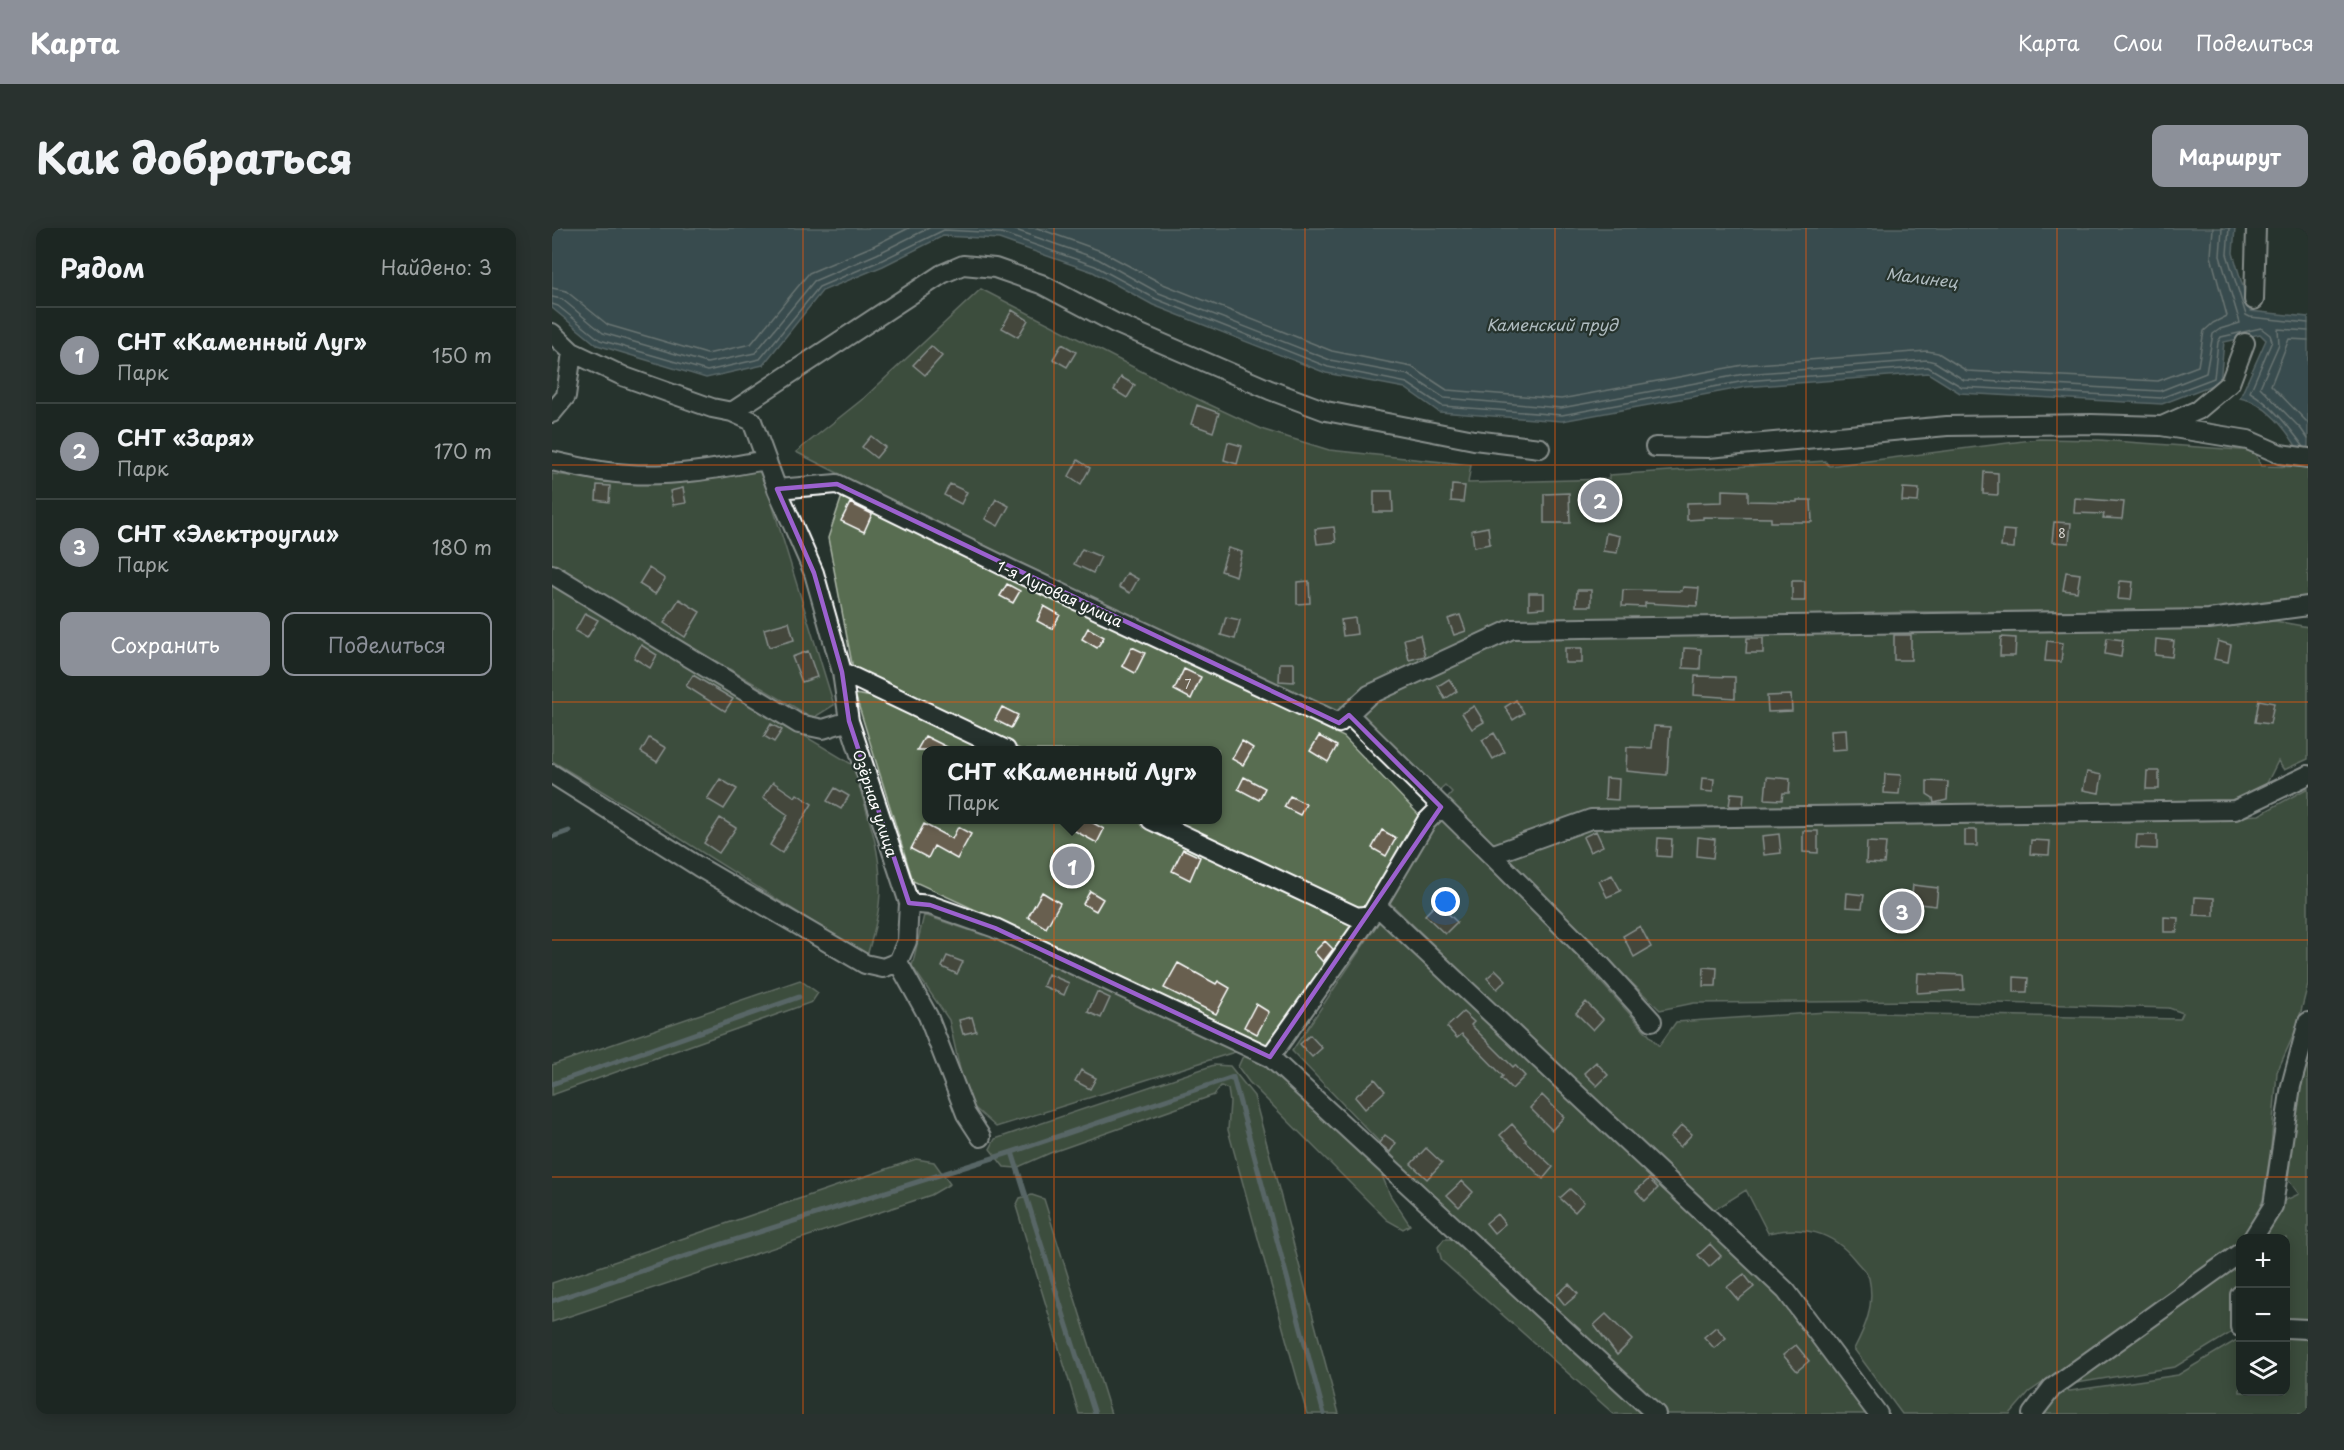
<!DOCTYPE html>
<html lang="ru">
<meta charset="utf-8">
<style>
body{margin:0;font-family:"Playpen Sans",sans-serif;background:#29322f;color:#f1f3f6}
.controls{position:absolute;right:18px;bottom:18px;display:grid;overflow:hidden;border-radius:12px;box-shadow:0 3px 15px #0003}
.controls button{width:54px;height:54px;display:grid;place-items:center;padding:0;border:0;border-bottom:2px solid #3a4340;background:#1c2622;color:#f1f3f6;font:30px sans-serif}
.you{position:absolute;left:894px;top:674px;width:21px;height:21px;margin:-15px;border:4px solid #fff;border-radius:50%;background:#1a73e8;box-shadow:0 0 0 9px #1a73e833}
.badge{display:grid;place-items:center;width:39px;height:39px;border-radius:50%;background:#8c9099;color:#fff;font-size:20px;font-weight:700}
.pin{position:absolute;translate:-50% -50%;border:3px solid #fff;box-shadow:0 2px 6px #0006}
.popup{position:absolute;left:370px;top:518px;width:300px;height:78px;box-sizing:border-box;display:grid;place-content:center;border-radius:12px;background:#1c2622;filter:drop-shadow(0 2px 4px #0005);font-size:20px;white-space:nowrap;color:#a0a5a5}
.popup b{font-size:22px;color:#f1f3f6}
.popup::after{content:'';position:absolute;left:50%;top:100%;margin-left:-12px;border:12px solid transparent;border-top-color:#1c2622}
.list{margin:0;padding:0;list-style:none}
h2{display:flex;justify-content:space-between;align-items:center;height:78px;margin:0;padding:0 24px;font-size:26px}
h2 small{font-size:20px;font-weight:400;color:#a0a5a5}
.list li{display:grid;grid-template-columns:39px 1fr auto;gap:18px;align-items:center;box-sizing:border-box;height:96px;padding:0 24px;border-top:2px solid #3a4340}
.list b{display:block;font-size:22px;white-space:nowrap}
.list p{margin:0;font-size:20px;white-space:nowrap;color:#a0a5a5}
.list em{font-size:20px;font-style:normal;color:#a0a5a5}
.actions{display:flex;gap:12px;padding:18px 24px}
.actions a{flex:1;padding:14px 0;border:2px solid #8c9099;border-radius:12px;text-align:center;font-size:21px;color:#8c9099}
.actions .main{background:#8c9099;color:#fff}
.icon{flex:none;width:33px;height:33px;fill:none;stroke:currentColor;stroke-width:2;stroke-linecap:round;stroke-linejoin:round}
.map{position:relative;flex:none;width:1756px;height:1186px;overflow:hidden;border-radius:12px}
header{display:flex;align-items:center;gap:36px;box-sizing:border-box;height:84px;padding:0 30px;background:#8c9099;color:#fff}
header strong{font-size:28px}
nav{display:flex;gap:33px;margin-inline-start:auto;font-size:21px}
.intro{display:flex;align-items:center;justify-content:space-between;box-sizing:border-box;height:144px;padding:0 36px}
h1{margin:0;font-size:42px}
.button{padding:15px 27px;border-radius:12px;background:#8c9099;color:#fff;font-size:21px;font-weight:700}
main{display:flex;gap:36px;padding:0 36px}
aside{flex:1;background:#1c2622;border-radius:12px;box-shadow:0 3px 15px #0003}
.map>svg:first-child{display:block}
.green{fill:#586d51;stroke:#acb6a8;stroke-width:1.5}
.water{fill:#4f6974;stroke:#95a5ac;stroke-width:1.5}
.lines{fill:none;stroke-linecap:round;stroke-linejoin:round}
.shore{stroke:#b9c3c7;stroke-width:1.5}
.stream{stroke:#95a5ac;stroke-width:5}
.building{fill:#675f50;stroke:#fff;stroke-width:1.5}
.street-casing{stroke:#fff;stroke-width:22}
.street{stroke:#26332d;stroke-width:18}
.marked{fill:none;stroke:#9c61cf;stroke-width:4.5;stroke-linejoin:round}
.grid{fill:none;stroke:#e8590c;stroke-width:1.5;stroke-opacity:0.55}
.labels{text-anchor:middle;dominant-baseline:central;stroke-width:4.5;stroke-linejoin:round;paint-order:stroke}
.number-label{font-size:12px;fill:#d9d7d3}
.street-label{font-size:15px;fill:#fff;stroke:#26332d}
.water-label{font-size:16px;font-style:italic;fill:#b0bcc0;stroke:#26332d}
</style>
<header>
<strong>Карта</strong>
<nav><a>Карта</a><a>Слои</a><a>Поделиться</a></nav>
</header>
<div class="intro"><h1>Как добраться</h1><a class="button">Маршрут</a></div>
<main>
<aside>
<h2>Рядом<small>Найдено: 3</small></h2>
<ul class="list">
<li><span class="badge">1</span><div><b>СНТ «Каменный Луг»</b><p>Парк</p></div><em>150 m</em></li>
<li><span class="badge">2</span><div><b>СНТ «Заря»</b><p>Парк</p></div><em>170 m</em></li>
<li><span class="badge">3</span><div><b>СНТ «Электроугли»</b><p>Парк</p></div><em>180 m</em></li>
</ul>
<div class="actions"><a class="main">Сохранить</a><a>Поделиться</a></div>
</aside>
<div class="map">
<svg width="1756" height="1186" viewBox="0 0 1756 1186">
<rect width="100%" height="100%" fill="#26332d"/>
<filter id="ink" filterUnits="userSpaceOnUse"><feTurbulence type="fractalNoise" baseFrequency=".0167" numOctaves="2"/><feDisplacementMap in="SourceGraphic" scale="12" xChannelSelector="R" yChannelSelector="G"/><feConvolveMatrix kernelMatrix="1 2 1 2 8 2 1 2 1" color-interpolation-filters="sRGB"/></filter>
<g filter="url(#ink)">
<path class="green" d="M429 61 624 161 712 202 777 222 919 237 916 255 1057 251V247L1273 233 1277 238 1487 211 1547 212 1702 223 1709 238 1756 239V370L1656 382 1361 384 958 395 929 405 814 461 788 489 351 278 244 224 312 170Z
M209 240 282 477 261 490 0 337V246L77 254Z
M291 265 792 509 868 588 817 677 809 681 617 592H666V522H470L301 441 276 310Z
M0 356 301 537C311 575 328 615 328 655 329 680 322 704 315 728L121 606 0 533Z
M1723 393 1756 399V531L1732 542 1726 533 1713 559 1674 574 1045 583 939 620 895 570 900 564 893 557 885 564 810 485 818 474 963 406 1651 400Z
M303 466 344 473 446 522H374V592H588L803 695 718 822 677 799 361 653Z
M1756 560V756L1745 799 1725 844 1719 920 1711 972 1697 1005 1692 1010H1688V1015L1675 1029 1477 1164 1458 1186H1350L1302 1121C1314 1098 1323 1077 1317 1050 1315 1044 1307 1037 1303 1032 1279 1002 1251 998 1216 1005L1194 962 1159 984 836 673 890 586 942 637 1107 818 1124 794 1274 784 1628 791 1631 785 1617 780 1375 773 1142 775 1108 782 988 667 954 631 1046 597 1623 592 1707 587Z
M372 687 431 707 435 704 689 822 444 899 415 873 397 792 360 738Z
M829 691 1227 1068 1317 1186H1115L856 944 740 823Z
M248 752 266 765 260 774 0 867V837Z
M693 828 725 842 829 945 838 967 858 997 851 1001 835 992 697 854 686 839 690 830Z
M1756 828V1186H1480L1500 1160 1518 1163 1626 1147 1688 1110V1164H1734V1010H1701L1721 978 1747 966 1736 951 1745 877Z
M662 837 678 838 702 868 787 1186H755L676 902 678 874 676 861 669 858 662 867 498 925 464 940 452 939 438 921 443 911Z
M364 931 382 934 398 956 379 967 0 1094V1055Z
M480 967 492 971 559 1186H527L464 978 468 970Z
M892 1011H902L1091 1186H1062L890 1033 886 1019Z
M1688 1035V1102V1099L1623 1139 1525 1155 1523 1149Z"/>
<path class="water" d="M0 0H1683L1681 25 1698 83 1756 89V225H1748C1736 203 1714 174 1688 170L1714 112 1708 106 1672 114 1668 154 1610 176 1408 165 1376 145 1194 159 1010 193 887 184 853 160 774 145 601 77 541 44 447 11 391 8 331 38 270 63 211 137 154 150 45 117 0 80Z"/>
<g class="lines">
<path class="shore" d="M458 0 546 31 607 65 778 132 857 147 892 170 1009 180 1192 146 1375 132 1383 134 1412 152 1608 163 1654 145 1661 106 1668 101 1688 95 1668 28 1670 0
M485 0 549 23 611 56 780 123 860 139 895 162 1009 171 1191 137 1375 123 1386 125 1415 143 1606 153 1646 138 1652 103 1661 95 1675 88 1659 28 1661 0
M1677 0 1675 26 1694 87 1698 89 1756 95
M0 60 14 63 56 97 155 126 199 116 257 45 321 18 357 0
M0 69 10 71 51 105 155 135 203 125 262 53 325 26 377 0
M0 76 6 78 48 112 155 143 208 131 267 59 328 33 392 2 449 5 543 38 604 71 776 139 855 155 890 178 1010 187 1193 153 1376 139 1410 159 1609 170 1662 150 1666 114 1669 109 1709 100 1718 107 1720 113 1698 164C1720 177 1737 199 1752 219
M1756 103 1726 101 1727 116 1708 159 1749 201 1756 211
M1756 112 1737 111 1719 157 1756 195"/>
<path class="stream" d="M0 609 17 603
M0 856 247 769
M460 924 543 1186
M0 1073 182 1012 460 924 681 849 772 1186"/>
</g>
<path class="building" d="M460 82 476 92 466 109 450 100Z
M510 116 524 124 515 139 501 131Z
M379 118 390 128 373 147 361 137Z
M569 149 583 157 575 170 562 162Z
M645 177 667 185 661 204 639 196Z
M319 208 333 219 324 230 310 219Z
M676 214 690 218 685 236 672 232Z
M526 232 538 240 529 256 517 248Z
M1432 244 1446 245V267L1431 266Z
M398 256 415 264 409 276 392 267Z
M45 257 58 258 57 274 44 272Z
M900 257 913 258 911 274 899 273Z
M131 260 134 275 121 277 118 263Z
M1351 260 1367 261 1366 274 1350 273Z
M1170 262 1196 263V273L1245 274V272H1259L1260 294H1219V290L1151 289V291L1135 292V275L1170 274Z
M822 263H840L841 284H822Z
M1017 265 1018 295H992V266Z
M1523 270 1572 274 1570 291 1551 290 1552 286 1522 285Z
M444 271 457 278 446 298 433 291Z
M298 275 320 286 312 304 289 293Z
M1502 294 1519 295 1517 315 1500 314Z
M782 299 784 314 765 316 763 301Z
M936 299 938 316 922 319 920 302Z
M1451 302 1463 303 1462 320 1449 319Z
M1054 305 1068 308 1065 325 1051 323Z
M676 320 690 324 684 348 669 343Z
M530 321 549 329 541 345 522 336Z
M97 340 113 351 103 366 87 356Z
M1514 344 1528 346 1525 364 1511 362Z
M575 345 586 351 578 365 567 359Z
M757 353 758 375 745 376V354Z
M1240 353H1253V373H1240Z
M1568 353 1581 354 1579 372 1566 371Z
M455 356 468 363 461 375 448 368Z
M1131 359 1147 360 1145 378 1093 375V379L1070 378 1071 362 1130 363Z
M1025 362H1039V378H1024Z
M977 365H992V380L977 381Z
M127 371 148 384 133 409 112 395Z
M492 378 508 387 500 401 485 393Z
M33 385 46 392 35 410 23 403Z
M908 387 914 403 902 407 896 391Z
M674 389 688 392 683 411 669 407Z
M803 390 805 406 791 408 789 392Z
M237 394 242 412 217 419 212 401Z
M536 400 552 409 545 420 530 411Z
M868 407 873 428 857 432 852 411Z
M1342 407H1359V432H1342Z
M1449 409 1464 410 1463 428H1448Z
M1195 410H1211V425H1194Z
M1555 410 1571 412 1569 429 1553 426Z
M1604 411 1622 413 1620 429 1603 427Z
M1495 413 1511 415 1509 434 1493 433Z
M1666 413 1679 417 1676 434 1662 431Z
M89 417 105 427 98 440 82 430Z
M580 419 593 425 583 445 570 438Z
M1013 420H1030V435H1013Z
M1132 420 1149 421 1148 441 1131 440Z
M256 423 265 449 250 454 240 429Z
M728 435H742V454L727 453Z
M632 441 649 449 639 471 622 462Z
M141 447 181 471 173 483 134 458Z
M1143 448 1183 449V470L1142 467Z
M897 451 905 463 893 471 886 458Z
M1239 467 1240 483 1216 484 1215 468Z
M964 472 972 485 961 492 953 479Z
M1707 472 1722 475 1718 496 1703 494Z
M922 478 932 494 920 501 910 485Z
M450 479 466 487 459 500 443 492Z
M219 496 230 502 222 514 212 508Z
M1102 498 1118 499 1115 547 1074 543 1075 519 1100 520Z
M1294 501 1295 521 1280 522 1279 502Z
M942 505 953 524 941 531 930 512Z
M373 508 401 522H365Z
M767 508 785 518 776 534 758 523Z
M97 510 114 520 105 534 89 524Z
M690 513 701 520 691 537 680 531Z
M1595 543H1607V561H1594Z
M1535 544 1550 547 1547 565 1531 562Z
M1333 546 1349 547 1347 566 1332 565Z
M692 549 713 560 707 572 686 561Z
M1215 549 1238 551 1237 565H1231L1230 572 1213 571Z
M1054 550 1067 551 1066 572 1053 571Z
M1150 550 1162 551 1161 564 1149 563Z
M168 551 185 561 172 581 155 571Z
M1375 553 1396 554 1395 572 1382 575 1381 570 1375 566Z
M221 554 243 569 245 566 260 576 230 625 218 617 236 587 211 569Z
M283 560 297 568 289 581 275 573Z
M1179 565 1192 566 1191 578H1177Z
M738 568 754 576 748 587 732 579Z
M168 590 184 600 167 625 152 615Z
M527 591H534L552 601 545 615 521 602Z
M372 596 400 611 406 599 419 606 405 631 382 618 376 630 359 621Z
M830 602 844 610 834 628 820 620Z
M1413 602H1425V618H1413Z
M1044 603 1051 618 1038 624 1031 609Z
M1251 603H1266V625L1251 624Z
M1227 606 1229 625 1212 627 1210 608Z
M1585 607H1605V621L1584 620Z
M1146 609 1163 611 1161 630 1145 628Z
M1106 610 1120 611 1119 629 1105 628Z
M1479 612 1498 613 1497 627 1478 626Z
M1315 614 1334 615 1332 636 1314 635Z
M631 621 648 629 638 652 620 643Z
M1060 647 1069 663 1055 669 1047 653Z
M1361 657 1386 660 1384 678 1359 675Z
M538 663 551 671 544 683 531 676Z
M490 664 508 675 494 700 476 689Z
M1295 665 1312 667 1310 680 1294 679Z
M1643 669 1662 670V688L1642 687Z
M885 675 905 694 893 706 873 687Z
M1612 689 1626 690 1625 704H1612Z
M1088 698 1099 719 1082 729 1071 708Z
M773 713 781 721 771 734 762 724Z
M395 728 411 734 405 746 390 739Z
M626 735 664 756 666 753 678 760 664 786 612 760Z
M1152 739 1165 740 1164 758H1151Z
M944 742 954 752 945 761 935 750Z
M1366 745 1411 747 1412 762 1365 765Z
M496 746 517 755 512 767 491 758Z
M1462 749 1476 750 1475 764H1462Z
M545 764 558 770 549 790 536 784Z
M1034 774 1051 791 1041 802 1024 785Z
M704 776 717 784 705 806 692 799Z
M911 784 922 794 919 797 961 839 963 837 973 848 960 861 949 850 951 848 910 806 905 810 895 799Z
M420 789 424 803 411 806 407 792Z
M758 807 770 820 760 829 748 816Z
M1044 834 1056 847 1045 858 1032 845Z
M529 842 544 850 538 861 523 853Z
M823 851 833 863 813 881 803 869Z
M990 867 1012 889 1000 902 978 880Z
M960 896 974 912 973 913 1001 939 991 951 948 907Z
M1130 897 1140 906 1128 919 1118 910Z
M833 907 844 915 838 924 827 915Z
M874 920 890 935 875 951 859 936Z
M1097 951 1106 960 1093 973 1084 963Z
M910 953 921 964 907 979 895 967Z
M1018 961 1032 974 1023 984 1008 970Z
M945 986 953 996 942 1005 934 995Z
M1158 1016 1169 1028 1157 1039 1146 1027Z
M1192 1046 1202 1059 1186 1072 1175 1059Z
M1017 1056 1026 1066 1013 1077 1005 1067Z
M1054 1086 1080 1112 1065 1127 1042 1097Z
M1164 1099 1174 1110 1162 1120 1152 1109Z
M1244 1117 1257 1133 1245 1143 1231 1127Z"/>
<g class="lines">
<g class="street-casing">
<path id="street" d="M1702 72 1704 0
M0 105 20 124 73 149 160 180 180 184 200 193 225 261 262 345 290 444 297 493 357 675 355 713 346 734
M180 184 390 46 411 37 443 40 489 56 563 95 718 162 774 183 922 212 988 220
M0 185 14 168 20 124
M1610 198 1646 182 1678 155 1693 115
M1103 219 1156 220 1395 198 1539 196 1609 198 1696 212 1728 226 1756 230
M0 233C25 239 51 245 77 246 123 249 169 240 214 232
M225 261 285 256 462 343 787 495 817 467 960 401 1657 391 1756 378
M0 346 247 496 271 501 297 493
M290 444 454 522
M797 487 939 627 1039 591 1683 582 1756 547
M0 546 147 639 313 736 331 740 346 734
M599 592 805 689 819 687 874 594 889 579
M939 627 1049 737 1100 793
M357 675 378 677 443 700 718 829 1104 1186
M825 678 1234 1063 1326 1186
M346 734 376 788 414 886 429 909
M718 829 819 687
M1701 1010 1721 978 1739 858 1756 794
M1688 1067V1099
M1734 1100 1756 1101
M1480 1186 1500 1160 1688 1025"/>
</g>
<use href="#street" class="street"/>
</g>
</g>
<path d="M0 0H1756V1186H0ZM285 256 787 495 797 487 889 579 718 829 443 700 378 677 357 675 297 493 290 444 262 345 225 261Z" fill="#26332d" fill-opacity=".55" fill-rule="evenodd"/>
<path class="marked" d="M285 256 787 495 797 487 889 579 718 829 443 700 378 677 357 675 297 493 290 444 262 345 225 261Z"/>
<path class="grid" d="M251 0V1186M502 0V1186M753 0V1186M1003 0V1186M1254 0V1186M1505 0V1186M0 237H1756M0 474H1756M0 712H1756M0 949H1756"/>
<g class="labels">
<g class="number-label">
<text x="1510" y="305">8</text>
<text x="636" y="456">7</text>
</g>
<g class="street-label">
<text transform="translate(508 365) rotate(25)">1-я Луговая улица</text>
<text transform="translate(324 575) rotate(72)">Озёрная улица</text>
</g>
<g class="water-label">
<text transform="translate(1370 49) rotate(7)">Малинец</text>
<text x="1000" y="96">Каменский пруд</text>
</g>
</g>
</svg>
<div class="controls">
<button>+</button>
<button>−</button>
<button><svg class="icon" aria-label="layers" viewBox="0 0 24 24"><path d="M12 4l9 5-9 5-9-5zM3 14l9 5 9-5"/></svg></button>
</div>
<div class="you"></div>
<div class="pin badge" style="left:520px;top:638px">1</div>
<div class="popup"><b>СНТ «Каменный Луг»</b>Парк</div>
<div class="pin badge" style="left:1048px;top:272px">2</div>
<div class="pin badge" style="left:1350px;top:683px">3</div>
</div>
</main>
